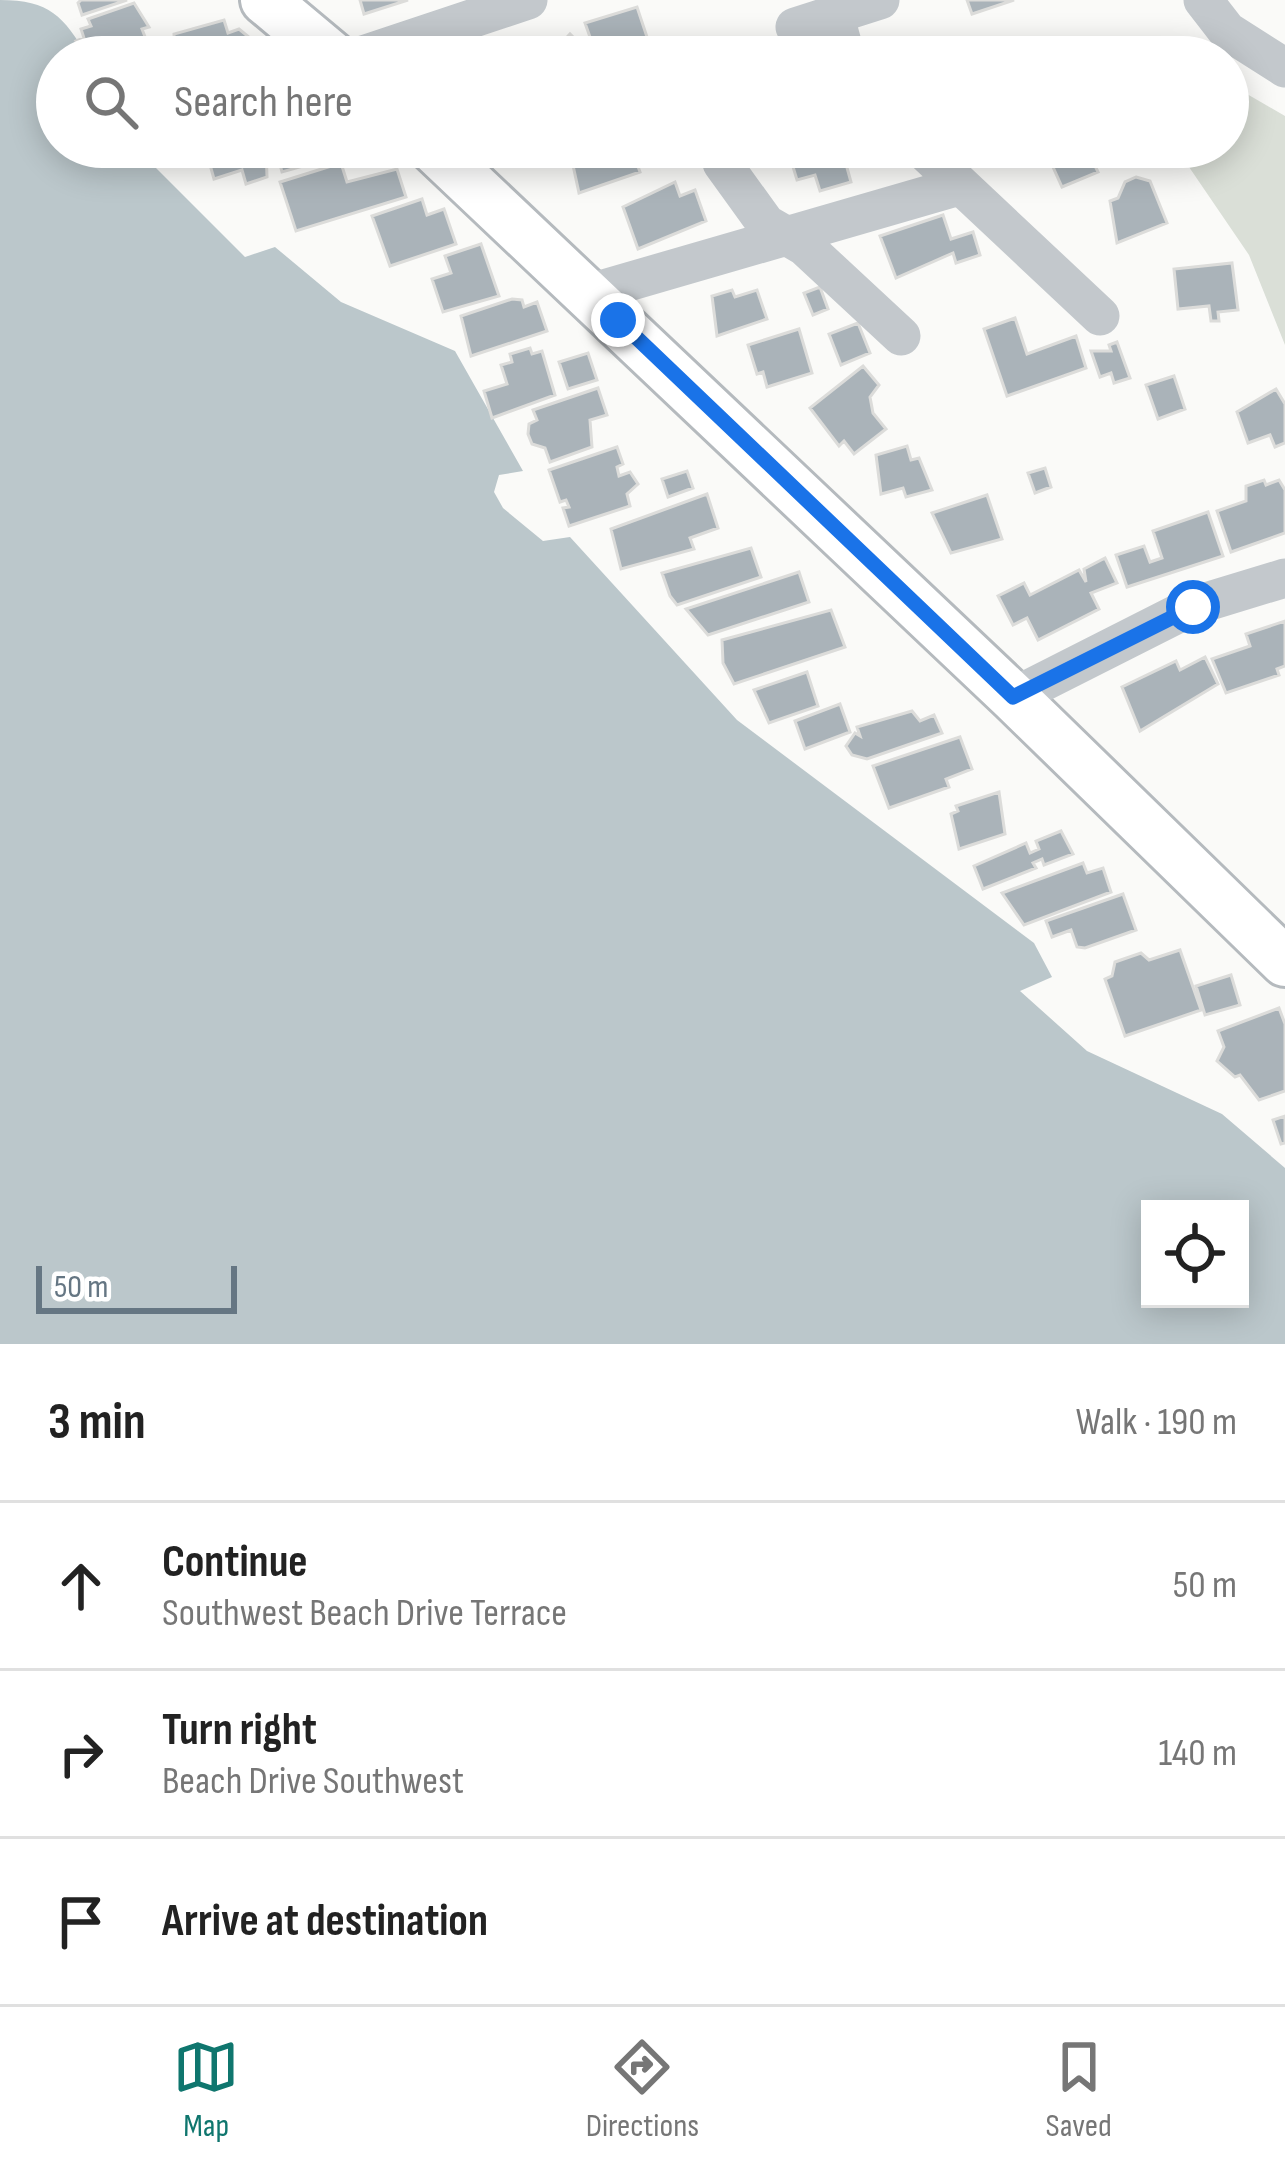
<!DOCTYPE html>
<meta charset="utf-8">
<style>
body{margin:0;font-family:"Sofia Sans Condensed",sans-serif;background:#f6f6f6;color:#222}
.controls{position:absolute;right:36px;bottom:36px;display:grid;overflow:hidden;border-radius:0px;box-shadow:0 6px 30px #0003}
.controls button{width:108px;height:108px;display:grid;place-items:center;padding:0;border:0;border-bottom:3px solid #e0e0e0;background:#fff;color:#222;font:60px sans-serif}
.scale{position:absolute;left:36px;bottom:30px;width:201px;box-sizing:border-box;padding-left:12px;border:6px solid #657683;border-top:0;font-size:33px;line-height:42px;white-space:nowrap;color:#657683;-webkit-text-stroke:9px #fff;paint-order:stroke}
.stop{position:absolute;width:36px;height:36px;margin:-27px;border:9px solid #1a73e8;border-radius:50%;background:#fff}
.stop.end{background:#1a73e8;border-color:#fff;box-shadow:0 3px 12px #0008}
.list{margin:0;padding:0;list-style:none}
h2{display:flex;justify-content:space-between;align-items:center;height:156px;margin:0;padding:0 48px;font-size:51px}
h2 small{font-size:39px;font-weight:400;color:#767676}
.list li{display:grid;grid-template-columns:78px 1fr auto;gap:36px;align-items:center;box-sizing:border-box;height:168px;padding:0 48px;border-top:3px solid #e0e0e0}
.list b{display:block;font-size:45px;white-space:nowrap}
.list p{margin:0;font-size:39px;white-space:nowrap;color:#767676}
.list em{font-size:39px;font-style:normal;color:#767676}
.icon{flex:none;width:66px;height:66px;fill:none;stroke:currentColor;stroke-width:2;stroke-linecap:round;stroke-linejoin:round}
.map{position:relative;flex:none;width:1285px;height:1344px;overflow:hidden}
.search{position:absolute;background:#fff;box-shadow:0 6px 30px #0003;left:36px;right:36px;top:36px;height:132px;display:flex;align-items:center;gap:30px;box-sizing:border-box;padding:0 42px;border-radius:66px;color:#767676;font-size:45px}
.sheet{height:660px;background:#fff}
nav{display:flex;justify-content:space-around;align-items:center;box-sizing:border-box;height:168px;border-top:3px solid #e0e0e0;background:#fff;font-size:33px;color:#767676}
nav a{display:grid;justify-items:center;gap:6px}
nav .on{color:#0f766e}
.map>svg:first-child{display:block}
.green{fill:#dadfd7}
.water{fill:#bbc7cb;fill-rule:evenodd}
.building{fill:#aab3b9;stroke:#dcdcda;stroke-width:3}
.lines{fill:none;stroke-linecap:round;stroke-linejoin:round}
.major-casing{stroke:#b5babe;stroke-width:54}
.minor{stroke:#c3c8cc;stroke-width:39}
.major{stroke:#fff;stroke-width:48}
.route{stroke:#1a73e8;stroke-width:15}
</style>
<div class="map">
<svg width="1285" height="1344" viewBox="0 0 1285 1344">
<rect width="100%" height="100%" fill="#fafaf8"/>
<path class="green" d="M1228 83 1285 116V345L1249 255 1189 167 1187 147H1228Z"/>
<path class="water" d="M0 0C50 0 63 16 88 57H57V147H143L156 168 245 257 275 247 341 302 455 351 523 471 499 475 494 492 503 508 543 541 570 537 737 720 1034 943 1052 977 1020 991 1087 1051 1222 1114 1285 1168V1344H0ZM1150 1209H1240V1299H1150Z"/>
<path class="building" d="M127 0 82 15 78 3 81 0Z
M360 0H408L364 14Z
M967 0H1014L972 14Z
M134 3 149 27 142 29 147 42 109 57H88L76 41 84 38 81 29 91 26 88 19Z
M637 7 648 40 640 53 632 45 620 49 622 57H570L559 46 570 34 577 41 590 37 585 23Z
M224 20 228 33 239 29 262 48 233 57H166L165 53 175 50 174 34Z
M518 39 522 54 548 46 552 57H472Z
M908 41 914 57H889L886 49Z
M776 43 780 57H728L727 51Z
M205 147H266L267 177 246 184 242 170 214 179Z
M275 147H310L314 163 282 172Z
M586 147H631L640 172 579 193 571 156Z
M787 147H856L860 160 846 164 851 182 820 191 815 175 797 180Z
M1044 147H1098L1088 151 1098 172 1062 187Z
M341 163 347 182 397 169 406 197 296 231 280 182Z
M1136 177 1150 181 1167 223 1117 243 1110 201 1118 198 1125 182Z
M675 182 680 196 695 190 706 221 638 249 623 207Z
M422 199 427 215 444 209 456 244 390 266 372 216Z
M943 215 951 239 973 232 980 255 956 263 953 253 896 278 880 236Z
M481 244 499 296 443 312 432 279 451 273 445 256Z
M1232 263 1238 310 1218 312 1219 321H1211L1209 306 1178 309 1174 269Z
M820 287 828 309 813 315 804 293Z
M732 290 735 297 757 290 767 319 717 336 712 296Z
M512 299 522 300 524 307 537 302 547 331 471 356 461 316Z
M1015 318 1027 354 1076 336 1086 368 1007 396 984 329Z
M858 323 870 353 841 365 829 334Z
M799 329 812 373 767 387 763 372 757 374 748 345Z
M1117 342 1130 378 1114 383 1111 373 1100 377 1091 351H1111L1109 345Z
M530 348 532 354 542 351 555 395 492 418 484 391 507 384 501 365 512 362 510 354Z
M588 353 597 380 568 389 559 362Z
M863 366 879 385 870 397 873 413 886 429 854 454 844 441 839 446 810 408Z
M1174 376 1185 409 1158 419 1146 385Z
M598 388 607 415 590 420 592 447 550 462 545 448 532 444 528 434 529 424 537 420 533 410Z
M1276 389 1285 404V443L1275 447 1270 435 1248 443 1237 412Z
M907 446 911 460 919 458 932 490 906 497 903 488 881 494 876 455Z
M617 447 623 464 617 467 619 476 630 472 638 484 627 494 630 506 569 526 563 508 569 507 566 500 560 502 549 470Z
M1045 468 1051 487 1035 493 1028 473Z
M687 471 693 488 668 497 662 479Z
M1264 480 1266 485 1279 480 1285 490V533L1231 552 1217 511 1246 501V486Z
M707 494 718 528 690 538 694 549 621 569 611 529Z
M987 495 1002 539 951 553 932 513Z
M1208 512 1223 556 1127 587 1116 555 1144 546 1150 562 1162 558 1153 531Z
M751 548 761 577 677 605 670 596 662 573Z
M1105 558 1117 583 1091 593 1099 609 1038 640 1027 618 1013 625 998 596 1024 583 1030 595 1079 570 1086 582 1084 569Z
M799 572 809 602 708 635 686 609Z
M831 610 845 647 734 684 723 663 722 640Z
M1285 621V666L1277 669 1279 675 1226 693 1212 659 1250 646 1246 634Z
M1205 657 1218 684 1140 731 1122 687 1176 661 1180 670Z
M807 672 818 706 769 723 754 690Z
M840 704 850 732 805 749 795 721Z
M912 711 920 721 934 715 942 733 867 759 852 755 846 746 855 733 860 736 857 727Z
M960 737 972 769 946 779 949 787 889 808 873 766Z
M999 792 1005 834 959 849 951 814 958 811 956 806Z
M1061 831 1073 854 1044 865 1042 859 1033 863 1036 868 983 889 974 866 1026 843 1030 853 1039 849 1036 841Z
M1083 863 1087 873 1103 868 1111 892 1024 925 1002 893Z
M1123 894 1136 930 1085 948 1077 947 1071 930 1052 937 1046 921Z
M1180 950 1201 1010 1125 1036 1105 979 1112 976 1115 962 1141 953 1149 960Z
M1231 975 1240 1005 1205 1015 1196 986Z
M1279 1008 1285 1024V1091L1259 1100 1240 1075 1235 1077 1217 1061 1224 1047 1218 1031Z
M1285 1116V1143L1281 1144 1273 1120Z"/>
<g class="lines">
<g class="major-casing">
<path id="major" d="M265 0 333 57
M432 147 1013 697 1285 962"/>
</g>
<path class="minor" d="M1203 0 1227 31 1285 68
M834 14 846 57
M795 27 880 0
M357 57 528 0
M920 147 1100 316
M722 163 766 224 804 246 901 336
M590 293 959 186
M1013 697 1193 606 1285 578"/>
<use href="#major" class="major"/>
</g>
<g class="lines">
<path class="route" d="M618 320 1013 697 1193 607"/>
</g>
</svg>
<div class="controls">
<button><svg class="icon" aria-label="locate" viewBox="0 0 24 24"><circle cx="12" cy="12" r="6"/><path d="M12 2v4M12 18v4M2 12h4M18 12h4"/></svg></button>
</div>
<div class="scale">50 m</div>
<div class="stop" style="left:1193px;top:607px"></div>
<div class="stop end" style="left:618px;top:320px"></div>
<div class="search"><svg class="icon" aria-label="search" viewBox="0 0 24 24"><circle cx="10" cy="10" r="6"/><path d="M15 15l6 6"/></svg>Search here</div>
</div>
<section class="sheet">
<h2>3 min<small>Walk · 190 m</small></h2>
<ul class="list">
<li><svg class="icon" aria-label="ahead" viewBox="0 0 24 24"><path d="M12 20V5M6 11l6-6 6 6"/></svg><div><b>Continue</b><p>Southwest Beach Drive Terrace</p></div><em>50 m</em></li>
<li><svg class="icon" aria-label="right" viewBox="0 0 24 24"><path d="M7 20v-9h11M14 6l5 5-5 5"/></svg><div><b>Turn right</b><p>Beach Drive Southwest</p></div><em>140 m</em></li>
<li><svg class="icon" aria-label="arrive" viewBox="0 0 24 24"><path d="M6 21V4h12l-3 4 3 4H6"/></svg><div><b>Arrive at destination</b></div></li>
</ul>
</section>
<nav>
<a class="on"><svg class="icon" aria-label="map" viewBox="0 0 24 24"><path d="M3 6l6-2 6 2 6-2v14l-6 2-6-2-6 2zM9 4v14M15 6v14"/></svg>Map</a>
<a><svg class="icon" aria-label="directions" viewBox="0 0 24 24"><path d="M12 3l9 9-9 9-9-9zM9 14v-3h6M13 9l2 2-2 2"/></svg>Directions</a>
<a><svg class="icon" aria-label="saved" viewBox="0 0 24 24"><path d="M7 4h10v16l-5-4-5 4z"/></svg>Saved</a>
</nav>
